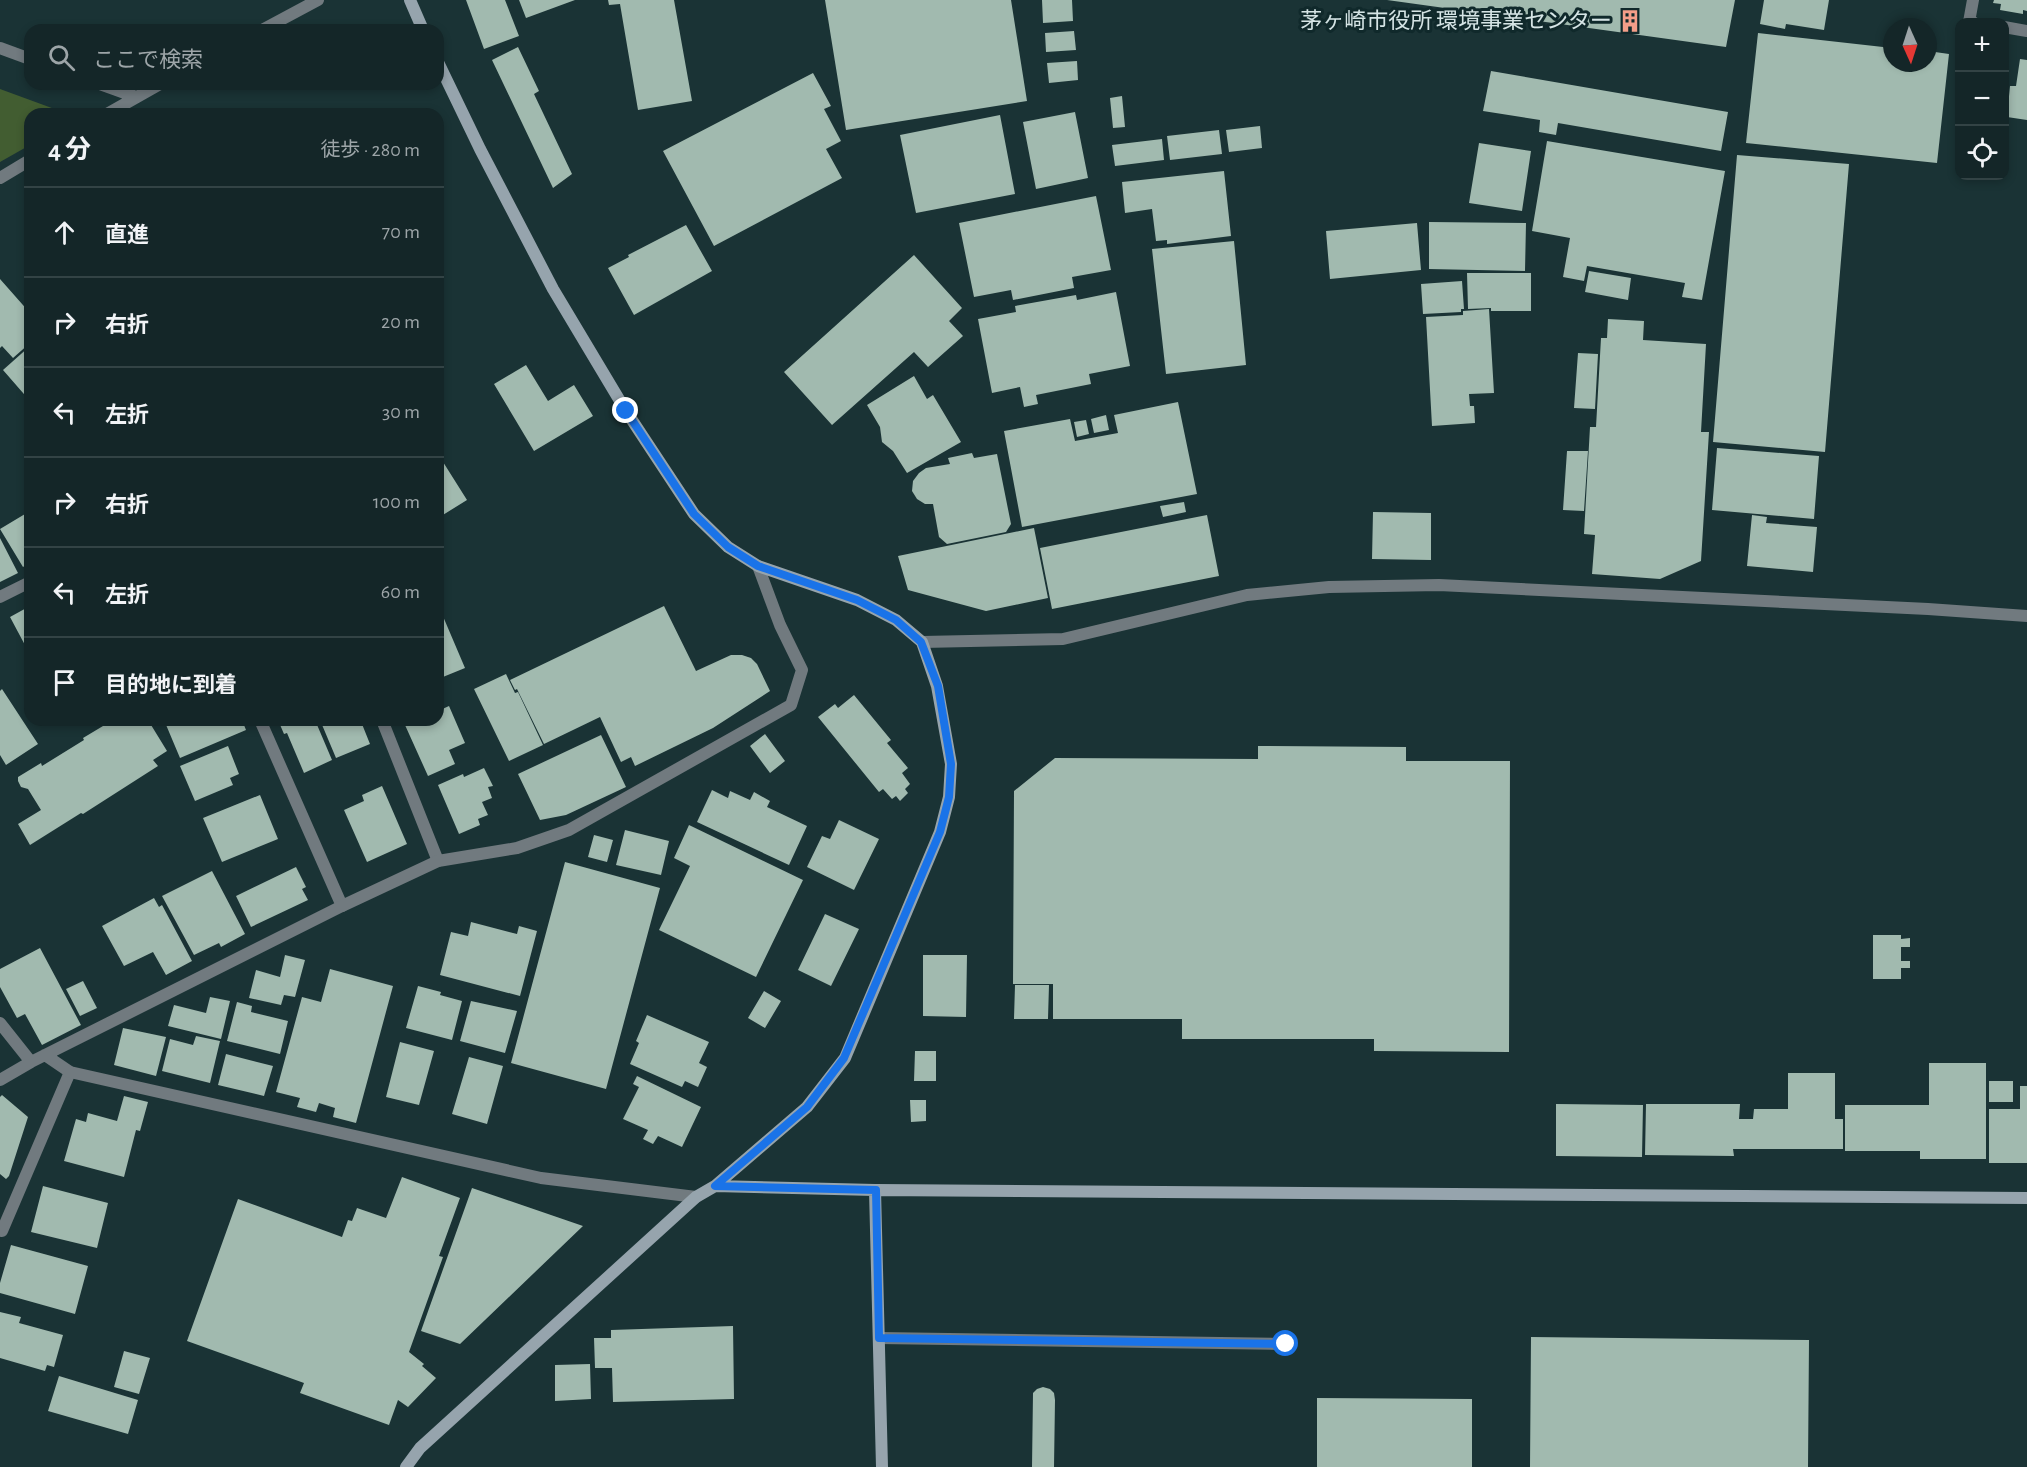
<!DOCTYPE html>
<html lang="ja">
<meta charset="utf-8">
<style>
body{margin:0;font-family:"Alegreya Sans","Noto Sans JP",sans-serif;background:#213234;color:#f1f3f6}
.controls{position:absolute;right:18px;top:18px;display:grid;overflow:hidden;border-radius:12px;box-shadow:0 3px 9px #0003}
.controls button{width:54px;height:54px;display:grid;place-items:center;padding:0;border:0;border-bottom:2px solid #334345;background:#142628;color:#f1f3f6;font:30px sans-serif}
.compass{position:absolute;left:1883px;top:18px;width:54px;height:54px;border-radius:50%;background:#142628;box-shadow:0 3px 9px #0003;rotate:177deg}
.stop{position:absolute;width:18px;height:18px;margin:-14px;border:4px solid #1a73e8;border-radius:50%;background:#fff}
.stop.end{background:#1a73e8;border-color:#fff;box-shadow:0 2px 6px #0008}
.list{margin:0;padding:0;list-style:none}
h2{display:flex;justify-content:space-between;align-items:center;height:78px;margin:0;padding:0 24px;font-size:26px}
h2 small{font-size:20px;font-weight:400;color:#9da5a8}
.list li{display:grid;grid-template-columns:39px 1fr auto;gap:18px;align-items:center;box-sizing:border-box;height:90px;padding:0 24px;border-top:2px solid #334345}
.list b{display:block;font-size:22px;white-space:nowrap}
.list em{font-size:20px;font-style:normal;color:#9da5a8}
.icon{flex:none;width:33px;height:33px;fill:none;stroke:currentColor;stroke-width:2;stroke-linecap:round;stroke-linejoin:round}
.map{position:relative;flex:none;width:2027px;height:1467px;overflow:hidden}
.search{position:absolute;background:#142628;box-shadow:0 3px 9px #0003;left:24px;top:24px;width:420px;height:66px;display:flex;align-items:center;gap:15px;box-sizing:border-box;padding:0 21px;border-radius:18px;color:#9da5a8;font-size:22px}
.panel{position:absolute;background:#142628;box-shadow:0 3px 9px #0003;left:24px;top:108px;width:420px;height:618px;border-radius:18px}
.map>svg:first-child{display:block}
.green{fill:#425d31}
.building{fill:#a1baaf}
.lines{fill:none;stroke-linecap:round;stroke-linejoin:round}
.lane{stroke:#717a7f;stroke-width:12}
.street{stroke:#717a7f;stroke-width:12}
.secondary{stroke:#96a4ad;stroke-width:12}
.route{stroke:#1a73e8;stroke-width:8}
.labels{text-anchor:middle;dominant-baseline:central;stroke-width:6;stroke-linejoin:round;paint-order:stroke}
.poi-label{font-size:22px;fill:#d5e4e5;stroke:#10292b;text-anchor:end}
</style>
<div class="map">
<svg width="2027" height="1467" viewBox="0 0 2027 1467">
<rect width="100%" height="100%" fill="#1a3335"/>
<path class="green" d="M0 89 60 111 61 114H30V145L0 162Z"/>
<path class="building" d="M466 0H505L519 36 484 49Z
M519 0H575L526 18Z
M608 0H674L692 101 638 110 620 4 609 5Z
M825 0H1011L1027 101 846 130Z
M1042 0H1072L1073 21 1043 23Z
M1387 0H1735L1726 47Z
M1764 0H1829L1824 30 1786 24 1785 29 1760 24Z
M1994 0H2027V11L2023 10V14L2000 10 2001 4 1993 3Z
M1074 31 1076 50 1046 52 1045 33Z
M1758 33 1892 48V63H1928V51L1949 54 1937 163 1746 143Z
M518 47 539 91 534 94 572 174 553 188 492 60Z
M2020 59 2027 60V120L2007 117 2010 86H2016Z
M1077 61 1078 80 1049 83 1047 63Z
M1491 71 1728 112 1721 151 1558 123 1556 135 1539 132 1540 120 1483 111Z
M813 73 831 106 824 109 841 141 826 149 842 178 714 246 663 151Z
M1122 96 1125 127 1113 128 1110 98Z
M1075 112 1088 178 1036 189 1023 122Z
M1000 115 1015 194 916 213 900 135Z
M1260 126 1262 148 1229 152 1226 130Z
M1219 130 1222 154 1170 160 1167 136Z
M1162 139 1164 160 1115 166 1112 145Z
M1547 141 1725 171 1702 300 1682 297 1685 283 1587 266 1584 281 1563 277 1570 238 1532 231Z
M1479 143 1531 151 1522 211 1469 203Z
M1737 155 1849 164 1825 452 1713 442Z
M1224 171 1231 236 1167 244V240L1156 241 1152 209 1125 213 1122 182Z
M1096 196 1111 270 1072 277 1074 288 1013 300 1011 290 974 297 959 223Z
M1429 222 1526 223 1525 271 1429 269Z
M1417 223 1421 270 1330 279 1326 231Z
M686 225 712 271 634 315 608 268 629 257 628 255Z
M1234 241 1246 365 1166 374 1152 249Z
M914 255 962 308 949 321 963 336 928 367 914 352 832 425 784 372Z
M1589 271 1631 278 1628 300 1585 292Z
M1467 273H1531V311H1491V308L1468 309Z
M0 279 30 313V343L13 358 2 346 0 348Z
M1462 281 1464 309H1461V312L1423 314 1421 284Z
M1116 292 1130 366 1089 374 1091 384 1036 395 1038 404 1024 407 1020 387 992 393 978 319 1016 312 1015 306 1076 295 1077 300Z
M1489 309 1494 393 1469 394 1470 406H1474L1475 423 1432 426 1426 317 1463 315V311Z
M1608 319 1644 321 1643 340 1706 344 1701 432H1709L1701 561 1660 579 1592 574 1595 535 1584 534 1590 427H1596L1601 338H1607Z
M30 346V401L3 370Z
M1578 353 1598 354 1595 409 1574 408Z
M526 365 548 401 574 385 593 416 534 451 494 384Z
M914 376 927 399 933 395 961 442 907 473 893 451 882 442 880 427 867 405Z
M1178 402 1197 494 1022 527 1004 431 1070 419 1075 441 1118 433 1114 415Z
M1106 415 1109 430 1094 433 1091 419Z
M1086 420 1089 434 1077 437 1074 422Z
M1717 448 1819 456 1814 519 1712 510Z
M1567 451H1588L1584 511 1563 510Z
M972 453 974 458 997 454 1011 524 1006 532 947 544 939 537 933 504H925L917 499 912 491 913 481 919 473 926 468 950 464 948 458Z
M438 454 467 500 438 518Z
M1184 502 1186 512 1163 517 1160 506Z
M30 511V562L23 567 0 529Z
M1373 512 1431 513V560L1372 559Z
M1207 515 1219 576 1052 609 1040 548Z
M1752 515 1767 517 1766 523 1817 527 1813 572 1747 566Z
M1034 528 1048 598 986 611 908 590 898 556Z
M0 538 18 573 0 582Z
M30 606V644L26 647 10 617Z
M664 606 696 671 731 655H742L751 658 757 664 770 691 713 728 635 766 631 757 621 762 600 717 544 744 517 689 515 690 510 680Z
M442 614 465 668 438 679V616Z
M506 674 515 693 518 692 543 745 509 761 474 689Z
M2 689 38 744 6 765 0 755V691Z
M854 695 891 740 887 743 908 768 902 773 910 784 905 789 908 793 900 801 896 796 892 799 883 789 879 792 818 717 835 704 838 708Z
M449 706 465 743 449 750 455 764 428 776 405 725 417 720H438V711Z
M113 720H148L167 751 153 760 158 766 83 814 81 813 30 845 18 824 41 810 28 789 21 787 18 781V777L41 763 42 766 84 740 83 738Z
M164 720H242L246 730 180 758Z
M278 720H315L332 760 304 773 287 733 284 734Z
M320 720H366L367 722 362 724 370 744 336 758Z
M765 734 785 761 770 773 750 746Z
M601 735 626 787 566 815 540 820 518 774Z
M228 746 239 774 230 778 233 785 195 801 180 766Z
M1258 746 1406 747V761H1510L1509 1052 1374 1051V1039H1182V1019H1053V984H1013L1014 791 1055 758 1258 759Z
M484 768 493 786 488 787 492 798 482 802 488 815 478 819 480 825 459 834 438 785 463 774 464 777Z
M382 786 407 844 367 862 344 810 364 801 362 795Z
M712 790 728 798 730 791 750 800 754 792 770 801 767 807 807 826 789 865 697 822Z
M260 795 278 839 222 862 203 818Z
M839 820 879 839 854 890 807 867 822 836 830 839Z
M689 825 803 880 756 977 659 930 690 866 674 858Z
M625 830 669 841 661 875 616 865Z
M594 835 613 840 607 862 588 857Z
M565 862 660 888 606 1089 511 1063Z
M296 867 306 887 302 889 308 900 251 927 236 896Z
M212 871 245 934 221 947 219 943 194 955 162 896Z
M154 898 159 907 162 905 192 961 166 975 153 952 124 966 102 926Z
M825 914 859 929 831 986 798 970Z
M471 922 517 934 519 926 537 931 520 996 440 975 451 932 468 936Z
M1873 935H1901V939L1910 938V947H1901V961H1910V968H1901V979H1873Z
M40 948 81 1025 42 1045 25 1014 17 1018 0 987V969Z
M285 955 305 960 295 997 284 995 281 1005 249 998 256 970 280 977Z
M923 955H967L966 1017 923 1016Z
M330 969 393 986 356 1123 333 1117 335 1108 319 1103 316 1112 297 1107 300 1098 276 1092 302 997 321 1002Z
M83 981 97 1008 80 1016 66 989Z
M1015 985H1049L1048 1019H1014Z
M418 986 441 992 440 995 462 1001 452 1040 406 1028Z
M764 991 781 1001 765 1028 748 1018Z
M210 997 230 1001 221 1039 168 1026 174 1005 206 1013Z
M471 1001 517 1011 505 1053 460 1041Z
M237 1002 252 1006 251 1012 288 1021 280 1054 227 1041Z
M647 1015 709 1042 699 1063 707 1067 698 1087 685 1081 682 1087 630 1064 639 1043 636 1041Z
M123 1028 166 1037 156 1076 114 1065Z
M196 1036 220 1041 210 1083 162 1071 170 1039 193 1045Z
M400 1042 434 1051 419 1105 386 1097Z
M915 1051H936V1081H914Z
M226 1054 273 1066 264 1096 218 1085Z
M469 1057 503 1066 487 1124 452 1114Z
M1929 1063H1986V1159H1920V1151H1845V1105H1929Z
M1788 1073H1835V1119H1843V1149H1733L1734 1156 1645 1155 1646 1104H1740L1739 1119H1753L1754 1109H1788Z
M637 1076 701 1107 682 1147 658 1136 653 1144 643 1139 648 1130 623 1119 639 1087 633 1084Z
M1989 1081H2013V1102H1989Z
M2020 1086H2027V1163H1989V1109H2020Z
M2 1095 28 1117 9 1176 6 1179 0 1174V1097Z
M124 1096 148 1102 140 1131 136 1130 124 1177 64 1161 76 1119 86 1122 88 1113 117 1121Z
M910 1100H926V1121L911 1122Z
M1556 1104 1643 1105 1642 1157 1556 1156Z
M402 1177 460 1198 439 1256 443 1257 409 1352 424 1364 422 1366 436 1378 408 1407 398 1400 389 1425 300 1393 304 1383 187 1341 238 1199 342 1237 348 1220 352 1221 357 1208 386 1218Z
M43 1186 108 1203 97 1248 31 1232Z
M472 1188 583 1226 460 1344 421 1331Z
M11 1245 88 1266 75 1314 0 1293V1283Z
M0 1312 21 1317 19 1323 63 1335 54 1367 47 1365 45 1371 0 1358Z
M733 1326 734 1399 613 1402 612 1368H595L594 1338H611V1330Z
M1531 1337 1809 1340 1808 1467H1530Z
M124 1351 150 1358 139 1394 114 1387Z
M590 1364 591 1399 555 1401V1365Z
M59 1376 138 1400 128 1434 48 1411Z
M1043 1387 1050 1389 1054 1393 1055 1400 1054 1467H1032L1033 1393 1037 1389Z
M1317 1398 1472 1399V1467H1317Z"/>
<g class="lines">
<path class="lane" d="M0 597 30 582
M260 720 342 906
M382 720 438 861
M2 1231 70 1072
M879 1338 1286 1344"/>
<path class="street" d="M1973 22H1969L1973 0
M2004 27 2027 31
M262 30 318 0
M0 48 30 59
M100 84 136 97
M107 114 160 84
M0 178 30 160
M922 642 1063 639 1247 595 1329 587 1439 585 1928 609 2027 616
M0 1023 31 1062
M45 1055 70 1072 541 1178 696 1197
M0 1080 31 1062 342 906 438 861 517 848 569 830 791 705 802 670 780 625 758 566"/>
<path class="secondary" d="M410 0 423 30
M715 1186 875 1190 2027 1198
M875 1190 882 1467
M406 1467 420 1448 696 1197 715 1186 807 1107 845 1058 940 832 949 797 951 764 937 686 922 642 896 620 857 600 758 566 728 547 694 514 626 411 553 289 480 149 438 62"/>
</g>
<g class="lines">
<path class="route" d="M626 411 694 514 728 547 758 566 857 600 896 620 921 642 938 686 951 764 949 797 940 832 844 1058 807 1107 715 1186 876 1190 879 1338 1286 1344"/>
</g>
<defs>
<g id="building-bare" transform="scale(1.8)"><path d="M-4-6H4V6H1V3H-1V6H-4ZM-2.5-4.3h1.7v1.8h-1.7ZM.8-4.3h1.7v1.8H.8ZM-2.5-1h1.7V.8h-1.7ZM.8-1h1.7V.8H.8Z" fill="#f49e89" stroke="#10292b" stroke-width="2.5" paint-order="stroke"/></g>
</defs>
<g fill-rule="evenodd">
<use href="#building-bare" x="1630" y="21"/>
</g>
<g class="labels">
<g class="poi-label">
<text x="1612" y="21">茅ヶ崎市役所 環境事業センター</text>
</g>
</g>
</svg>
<div class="controls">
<button>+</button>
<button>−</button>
<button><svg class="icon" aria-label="locate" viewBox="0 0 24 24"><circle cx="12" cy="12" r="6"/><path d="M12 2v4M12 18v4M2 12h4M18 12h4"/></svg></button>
</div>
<svg class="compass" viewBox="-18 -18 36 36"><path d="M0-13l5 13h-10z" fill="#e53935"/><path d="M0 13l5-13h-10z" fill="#9da5a8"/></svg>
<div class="stop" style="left:1286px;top:1344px"></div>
<div class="stop end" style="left:626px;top:411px"></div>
<div class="search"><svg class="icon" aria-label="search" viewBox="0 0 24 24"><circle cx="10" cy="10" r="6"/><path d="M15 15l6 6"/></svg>ここで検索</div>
<section class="panel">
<h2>4 分<small>徒歩 · 280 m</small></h2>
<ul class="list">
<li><svg class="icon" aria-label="ahead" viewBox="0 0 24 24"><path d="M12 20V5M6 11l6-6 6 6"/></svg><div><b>直進</b></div><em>70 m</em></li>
<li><svg class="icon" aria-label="right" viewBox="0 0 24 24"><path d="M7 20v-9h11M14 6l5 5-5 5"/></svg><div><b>右折</b></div><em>20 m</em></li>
<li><svg class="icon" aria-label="left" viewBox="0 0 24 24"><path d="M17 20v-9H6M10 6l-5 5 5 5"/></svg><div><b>左折</b></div><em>30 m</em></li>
<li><svg class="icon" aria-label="right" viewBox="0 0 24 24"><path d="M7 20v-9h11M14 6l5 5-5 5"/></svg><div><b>右折</b></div><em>100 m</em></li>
<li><svg class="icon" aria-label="left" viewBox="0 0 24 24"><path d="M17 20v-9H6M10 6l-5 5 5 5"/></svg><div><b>左折</b></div><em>60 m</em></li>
<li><svg class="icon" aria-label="arrive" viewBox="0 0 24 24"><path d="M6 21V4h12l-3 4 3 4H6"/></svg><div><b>目的地に到着</b></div></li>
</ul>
</section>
</div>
